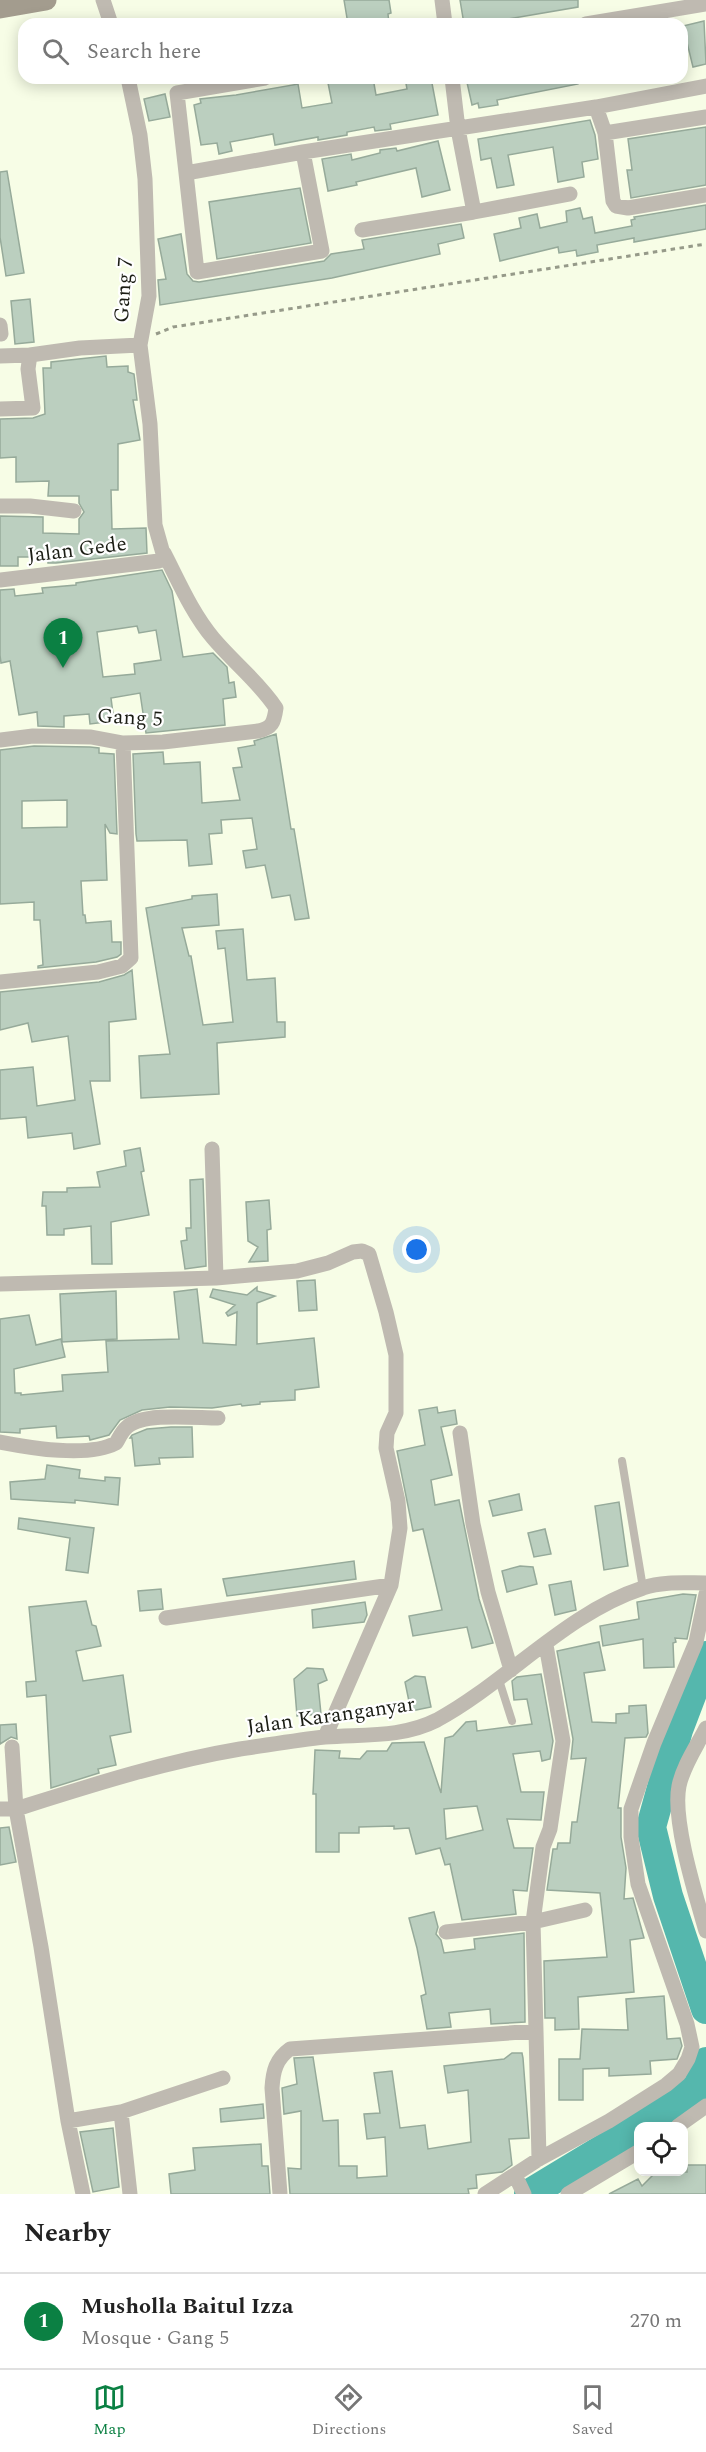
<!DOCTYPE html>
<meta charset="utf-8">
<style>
body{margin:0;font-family:Spectral,serif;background:#f6f6f6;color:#222}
.controls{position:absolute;right:18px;bottom:18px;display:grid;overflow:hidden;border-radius:12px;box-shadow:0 3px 15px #0003}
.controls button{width:54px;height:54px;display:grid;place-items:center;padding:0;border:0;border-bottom:2px solid #e0e0e0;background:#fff;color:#222;font:30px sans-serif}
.you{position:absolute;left:417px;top:1250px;width:21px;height:21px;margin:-15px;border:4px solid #fff;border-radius:50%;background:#1a73e8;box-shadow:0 0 0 9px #1a73e833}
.badge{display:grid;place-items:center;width:39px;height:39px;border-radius:50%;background:#0b8043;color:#fff;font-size:20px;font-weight:700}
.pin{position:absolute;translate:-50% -50px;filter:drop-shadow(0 2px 3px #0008)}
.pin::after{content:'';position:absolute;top:32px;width:21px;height:18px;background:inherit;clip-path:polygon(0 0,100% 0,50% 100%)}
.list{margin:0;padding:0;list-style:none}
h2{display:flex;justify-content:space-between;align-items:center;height:78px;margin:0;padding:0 24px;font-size:26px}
h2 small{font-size:20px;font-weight:400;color:#767676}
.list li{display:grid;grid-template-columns:39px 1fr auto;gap:18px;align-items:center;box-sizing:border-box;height:96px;padding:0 24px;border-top:2px solid #e0e0e0}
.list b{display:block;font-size:22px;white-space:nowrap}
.list p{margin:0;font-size:20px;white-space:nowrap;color:#767676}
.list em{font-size:20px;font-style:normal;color:#767676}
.icon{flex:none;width:33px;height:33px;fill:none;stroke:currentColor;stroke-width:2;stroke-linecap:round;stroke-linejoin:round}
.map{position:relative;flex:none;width:706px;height:2194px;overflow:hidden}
.search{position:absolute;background:#fff;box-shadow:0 3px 15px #0003;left:18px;right:18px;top:18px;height:66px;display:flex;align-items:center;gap:15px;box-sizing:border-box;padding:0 21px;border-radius:18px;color:#767676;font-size:22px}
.sheet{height:174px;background:#fff}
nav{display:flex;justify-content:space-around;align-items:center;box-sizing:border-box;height:84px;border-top:2px solid #e0e0e0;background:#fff;font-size:16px;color:#767676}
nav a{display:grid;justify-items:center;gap:3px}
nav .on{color:#0b8043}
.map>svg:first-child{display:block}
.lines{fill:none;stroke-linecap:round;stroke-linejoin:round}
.river{stroke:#55b7ad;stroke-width:30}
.building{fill:#bbcfbf;stroke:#96aa9a;stroke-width:1.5;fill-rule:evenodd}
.path{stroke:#969a89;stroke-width:3;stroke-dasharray:4.5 4.5;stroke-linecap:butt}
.lane{stroke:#bfbab1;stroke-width:8}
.street{stroke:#bfbab1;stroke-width:15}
.secondary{stroke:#a39c8e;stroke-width:21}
.labels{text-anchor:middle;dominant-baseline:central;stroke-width:4.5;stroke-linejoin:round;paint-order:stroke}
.street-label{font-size:21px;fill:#1b1d14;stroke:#fff}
</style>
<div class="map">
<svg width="706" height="2194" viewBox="0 0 706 2194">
<rect width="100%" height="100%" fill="#f7fde6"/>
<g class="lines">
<path class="river" d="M706 1656 678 1730 651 1827 668 1896 706 2009
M640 2126 698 2087 706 2062
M529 2194 638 2128"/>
</g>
<path class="building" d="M344 0H389L391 13 388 14 389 24H348Z
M460 0H578V7L490 22V24H464Z
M704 21 706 64 693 67 683 26Z
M327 78H373L376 95 407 89 405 78H431L438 115 390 124 391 129 375 131 374 127 347 132V135L318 140V137L275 145 273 134 230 142 232 151 219 154 217 143 201 145 194 105 201 103 200 99 236 95 298 84 302 108 332 103Z
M466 78H578V84L497 100 498 105 479 108 478 103 472 105Z
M165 94 170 117 149 121 144 99Z
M590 120 595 135 598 159 582 162 584 177 558 182 553 147 508 155 514 185 497 188 491 158 481 160 478 139Z
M706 127V185L631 198 627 170H632L628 139Z
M438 141 450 190 422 197 416 168 356 182 357 185 328 191 322 159 351 154 352 160 380 153V150L396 148 397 151Z
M7 171 24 273 6 276 0 237V172Z
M300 188 311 243 217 259 209 202Z
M706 205V229L634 242V238L597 245 598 252 577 256 576 250 559 253 558 247 500 261 494 234 521 228 519 218 537 214 540 228 567 222 566 211 580 208 583 219 592 217 595 233 632 226 631 220 635 219 634 217Z
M461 224 464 238 438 244 440 254 332 278 160 305 158 280 166 279 158 239 181 234 187 274 193 281 199 282 324 261 331 254 364 249 362 240Z
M30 299 34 342 15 344 11 301Z
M106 356 107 367 128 366V372L134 374 137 400H133L140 440 118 444V490H111L112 529 146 528 147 553 56 563H48V557H18V566H0V516L43 517V533L79 534V519L84 512 79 503V496H48L49 481 16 482V457L0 458V419L33 418 45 414 43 368H51V362Z
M162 570 172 591 183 657 213 653 227 667 229 683 234 682 236 697 223 699 225 725 146 733 140 693 111 698 114 721 90 724 89 714 64 716V727L38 726 37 712 19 715 10 661 1 663 0 655V590L14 589 15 596 43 593 42 588 76 585V583ZM137 626 139 633 156 630 161 660 134 664 135 674 103 677 97 632Z
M276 734 291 829H294L309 918 295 920 290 895 272 898 265 865 246 868 243 851 257 849 252 818 221 820 222 833 209 834 212 864 189 866 187 840 137 841 136 834 133 754 163 752 164 764 200 762 202 803 240 800 233 768 242 767 238 748 255 745 254 741Z
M34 746 90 747 99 748V753L114 754 117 834 110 833 105 824 107 880 81 881 83 915H85L86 923 111 921 112 942H121V954L117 957 96 962 38 968V966L43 965 40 920H34V902L0 904V750ZM67 800V827L22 828V801Z
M217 894 219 925 182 928 189 956H191L203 1025 233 1022 225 948 218 949 216 931 243 929 247 980 275 978 277 1022H285V1037L217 1043 219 1094 141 1098 139 1056 170 1054 146 908 192 899V896Z
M132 970 136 1019 109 1022 110 1081H90L100 1144 74 1149 72 1133 28 1138 26 1117 0 1119V1070L33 1067 37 1106 75 1100 68 1036 32 1042 28 1023 0 1030V992L99 982 124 975Z
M140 1148 144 1171 141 1172 149 1215 111 1222 112 1264H92L91 1226 64 1229V1235H47L46 1206H42L43 1192H67V1188L100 1187 97 1172 126 1166 124 1151Z
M203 1179 206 1266 185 1269 181 1241 187 1240 186 1228H191L190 1180Z
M269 1200 271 1229 267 1230 268 1261 249 1262 258 1247 248 1241 246 1202Z
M315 1280 317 1310 299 1311 297 1281Z
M257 1287V1291L275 1296 257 1303V1344L314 1338 319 1387 295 1390V1400L260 1402V1404L242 1406 241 1404 212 1408 170 1407 142 1410 120 1420 109 1435 90 1440 89 1436 57 1438 56 1426 20 1429V1433L0 1432V1319L29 1315 36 1345 61 1339 65 1357 14 1369 15 1393H21V1395L63 1391 62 1375 108 1372 106 1341 179 1339 174 1292 197 1289 203 1343 236 1345 237 1312 228 1316 226 1313 235 1305 210 1297 213 1289 247 1295Z
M116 1291 117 1339 62 1342 60 1294Z
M437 1407 438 1413 455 1410 457 1424 441 1427 452 1475 431 1480 435 1505 459 1500 479 1599 493 1643 472 1648 467 1627 413 1636 409 1616 442 1610 423 1529 413 1531 397 1451 425 1445 419 1410Z
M171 1427H192L193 1457 159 1458 160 1464 135 1466 132 1438H130L132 1435 147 1429Z
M47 1465 80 1470 79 1478 105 1481V1477L120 1478 118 1505 75 1500V1503L11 1499 10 1482 45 1479Z
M519 1494 522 1510 493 1516 489 1501Z
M619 1502 628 1566 604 1570 595 1506Z
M19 1518 94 1528 88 1573 66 1570 70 1538 18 1529Z
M545 1529 551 1554 534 1557 528 1533Z
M354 1561 356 1579 227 1596 223 1579Z
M520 1566 533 1567 537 1584 507 1592 502 1571Z
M571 1581 576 1610 555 1615 549 1585Z
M161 1589 163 1609 140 1611 138 1591Z
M683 1594 696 1595 687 1639 675 1638 676 1642 673 1643 674 1667 644 1668 643 1639 603 1646 600 1626 639 1619 637 1602Z
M86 1601 92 1625 96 1626 101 1646 76 1651 83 1681 123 1675 131 1732 110 1736 116 1765 98 1769 99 1773 51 1788 46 1695 27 1697 26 1682 36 1681 29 1607Z
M365 1602 367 1615 364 1622 313 1628 312 1610Z
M599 1642 605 1670 584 1673 592 1722 616 1723V1714L629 1713V1706L646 1705 648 1733 646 1737 625 1738 618 1808H621V1837L626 1868 624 1899 633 1898 644 1938 630 1940 634 1992 578 1997 579 2029 555 2030V2018H545L544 1961 607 1957 600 1893 547 1890 553 1849H557L558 1843H570L572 1822H577L586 1758 571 1759 573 1739 557 1651Z
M307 1668 323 1669 327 1680 318 1684 321 1714 297 1716 294 1679Z
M541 1674 553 1741 550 1759 542 1761 540 1751 513 1754 521 1792H544L541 1820 507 1819 514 1848H533L527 1891 513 1890 516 1914 462 1920 450 1864 445 1865 440 1848 416 1854 409 1828 394 1829V1826L359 1827V1833H339V1852H316V1794H313L315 1750 340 1751 339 1758 360 1759 367 1751H387L392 1743 424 1742 441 1793 445 1738 453 1736 466 1722 476 1721 477 1731 532 1724 527 1699 514 1700 512 1681 517 1677ZM477 1806 483 1830 446 1839 444 1809Z
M415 1676 425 1677 431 1707 411 1711 405 1682Z
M16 1724 17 1739 11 1737 0 1744V1725Z
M9 1827 16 1862 0 1865V1828Z
M434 1912 438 1927 436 1934 441 1940 444 1953 475 1949 474 1939 524 1933 525 2022 491 2024 490 2009 449 2013 451 2027 427 2029 421 1996 426 1994 417 1948 409 1918Z
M664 1996 667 2039 680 2038 682 2046 677 2059 650 2061 651 2074 609 2076V2068L583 2069V2100H559V2059H580L582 2029 628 2030 626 1999Z
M512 2053H522L523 2058 529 2138 509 2139 512 2165 502 2172 476 2175 477 2188 468 2189 469 2194H290L288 2168 301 2169V2111L284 2114 282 2088 297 2084 294 2058 313 2057 323 2121 338 2120 339 2166H357V2178L387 2176 385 2137 367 2139 364 2114 380 2113 374 2073 392 2071 400 2128 425 2125 428 2149 471 2142 468 2090 448 2093 444 2066 504 2059Z
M263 2104 264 2118 221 2122 220 2109Z
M113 2128 119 2187 93 2192 80 2132Z
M261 2144 262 2166H268L270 2194H171L169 2174 195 2170 193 2148Z
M687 2165H706V2194H609L638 2179 642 2186 656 2172H687Z"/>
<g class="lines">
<path class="path" d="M156 334 173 327 706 244"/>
<path class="lane" d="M622 1461 643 1588
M499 1680 512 1721"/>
<path class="street" d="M103 0 111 24
M442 0 445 24
M586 24 706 4
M265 78 177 93 186 173 303 152 596 107 605 133 613 201 616 206 628 208 706 195
M452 78 458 129 474 212
M596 107 706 86
M605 133 706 117
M186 173 197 272 322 251 303 152
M362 230 474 212 570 194
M0 325 1 334
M0 356 30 355
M0 409 33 408 28 369 30 355 80 348 140 345
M0 506H30L74 511
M0 580 159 561 164 557 155 525 150 424 140 345 149 296 145 179 140 135 128 78
M0 740 33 736 91 737 123 743 163 742 258 731C272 728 274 723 276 708 259 682 234 663 213 638 192 613 179 582 164 553
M0 982 98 972 122 966 131 958 123 743
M212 1149 216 1278
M0 1284 216 1278 297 1271 328 1263 353 1252 362 1251 369 1254 386 1312 396 1355V1413L387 1433 386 1448 398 1501 400 1528 391 1585 325 1737
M460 1433 473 1524 488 1592 511 1670
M0 1442C31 1448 88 1458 116 1443 119 1438 122 1431 127 1427 144 1412 195 1418 218 1418
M166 1618 391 1585
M706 1728C697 1746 683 1766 679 1786 672 1820 696 1896 706 1931
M12 1747 16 1809 41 1947 68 2121 83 2194
M0 1809H16C89 1786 163 1762 240 1749 268 1745 297 1740 325 1737 363 1734 402 1738 437 1720 507 1682 566 1613 643 1588 663 1581 685 1583 706 1583
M446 1932 533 1922 585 1910
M536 2031 539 2159
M121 2112 130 2194
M68 2121 121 2112 223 2078
M678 2126 706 2106
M515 2175 524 2194
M280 2194 272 2088C273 2071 276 2059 290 2049L536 2031 533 1922 543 1847 550 1829 563 1741 546 1645
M485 2194 539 2159 609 2121 666 2085 679 2074 688 2059 692 2047 687 2024 638 1884 631 1837V1809L654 1743 696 1642 706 1594
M568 2194 638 2152"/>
<path class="secondary" d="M0 8 46 0"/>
</g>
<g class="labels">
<g class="street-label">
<text transform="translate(124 290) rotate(-86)">Gang 7</text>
<text transform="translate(77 550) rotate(-7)">Jalan Gede</text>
<text transform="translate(130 718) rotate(3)">Gang 5</text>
<text transform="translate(331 1716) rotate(-8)">Jalan Karanganyar</text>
</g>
</g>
</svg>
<div class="controls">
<button><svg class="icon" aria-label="locate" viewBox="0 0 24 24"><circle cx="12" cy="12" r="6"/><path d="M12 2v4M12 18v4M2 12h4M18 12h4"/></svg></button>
</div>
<div class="you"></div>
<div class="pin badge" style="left:63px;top:668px">1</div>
<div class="search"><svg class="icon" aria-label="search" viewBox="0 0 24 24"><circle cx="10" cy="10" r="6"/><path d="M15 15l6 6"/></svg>Search here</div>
</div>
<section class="sheet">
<h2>Nearby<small></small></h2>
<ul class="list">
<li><span class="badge">1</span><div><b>Musholla Baitul Izza</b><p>Mosque · Gang 5</p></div><em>270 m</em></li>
</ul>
</section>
<nav>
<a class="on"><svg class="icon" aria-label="map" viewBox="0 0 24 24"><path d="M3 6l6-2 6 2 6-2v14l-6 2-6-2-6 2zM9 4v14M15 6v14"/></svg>Map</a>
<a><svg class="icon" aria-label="directions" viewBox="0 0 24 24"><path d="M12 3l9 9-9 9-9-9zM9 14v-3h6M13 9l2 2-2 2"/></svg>Directions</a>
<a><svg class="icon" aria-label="saved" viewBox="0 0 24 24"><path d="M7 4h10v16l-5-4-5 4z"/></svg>Saved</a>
</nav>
